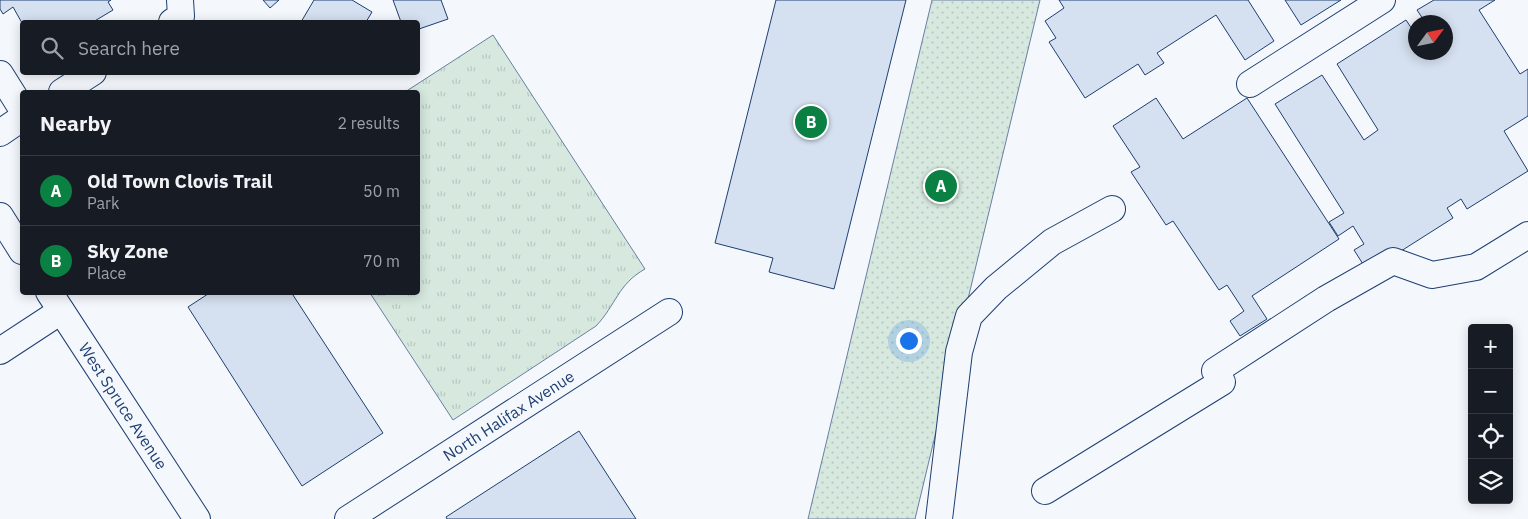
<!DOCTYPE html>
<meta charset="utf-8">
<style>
body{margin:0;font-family:"IBM Plex Sans",sans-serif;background:#242831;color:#f1f3f6}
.controls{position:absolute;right:15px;bottom:15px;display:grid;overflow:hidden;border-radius:5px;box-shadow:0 2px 12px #0003}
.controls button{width:45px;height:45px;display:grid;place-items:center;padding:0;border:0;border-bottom:1px solid #363941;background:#171b24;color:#f1f3f6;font:25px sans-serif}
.compass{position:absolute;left:1408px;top:15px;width:45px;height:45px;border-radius:50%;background:#171b24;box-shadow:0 2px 12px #0003;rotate:57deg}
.you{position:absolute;left:908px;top:340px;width:18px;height:18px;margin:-12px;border:4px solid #fff;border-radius:50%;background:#1a73e8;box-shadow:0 0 0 8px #1a73e833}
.badge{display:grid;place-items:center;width:32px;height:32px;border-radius:50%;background:#0b8043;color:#fff;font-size:16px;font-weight:700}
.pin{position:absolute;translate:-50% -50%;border:2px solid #fff;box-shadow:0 1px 5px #0006}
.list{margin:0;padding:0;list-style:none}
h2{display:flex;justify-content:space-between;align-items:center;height:65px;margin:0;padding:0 20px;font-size:21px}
h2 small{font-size:16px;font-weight:400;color:#9ea1a6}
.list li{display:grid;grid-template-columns:32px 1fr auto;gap:15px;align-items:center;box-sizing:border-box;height:70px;padding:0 20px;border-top:1px solid #363941}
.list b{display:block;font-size:19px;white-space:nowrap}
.list p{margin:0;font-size:16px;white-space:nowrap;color:#9ea1a6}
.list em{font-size:16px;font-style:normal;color:#9ea1a6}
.icon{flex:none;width:28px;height:28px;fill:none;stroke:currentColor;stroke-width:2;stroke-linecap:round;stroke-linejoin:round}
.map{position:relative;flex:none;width:1528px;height:519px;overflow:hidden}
.search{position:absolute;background:#171b24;box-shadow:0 2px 12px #0003;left:20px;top:20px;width:400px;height:55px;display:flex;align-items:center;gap:12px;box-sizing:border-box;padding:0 18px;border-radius:5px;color:#9ea1a6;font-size:19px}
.panel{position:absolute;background:#171b24;box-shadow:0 2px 12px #0003;left:20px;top:90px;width:400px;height:205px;border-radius:5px}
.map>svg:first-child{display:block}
.grass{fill:url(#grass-tufts);stroke:#687fa3}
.park{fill:url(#park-dots);stroke:#687fa3}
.building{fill:#d5e0f0;stroke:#1d3f73}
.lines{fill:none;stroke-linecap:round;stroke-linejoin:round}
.minor-casing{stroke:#1d3f73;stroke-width:28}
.minor{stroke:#f4f7fb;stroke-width:26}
.labels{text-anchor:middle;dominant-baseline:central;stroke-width:4;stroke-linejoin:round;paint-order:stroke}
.street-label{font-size:16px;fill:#1d3f73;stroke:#f4f7fb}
</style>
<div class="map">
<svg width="1528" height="519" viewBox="0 0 1528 519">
<defs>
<pattern id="grass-tufts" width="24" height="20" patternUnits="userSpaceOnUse" patternTransform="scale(1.25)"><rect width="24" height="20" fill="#d7e8df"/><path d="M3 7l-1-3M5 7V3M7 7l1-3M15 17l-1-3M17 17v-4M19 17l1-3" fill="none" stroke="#b8c8c3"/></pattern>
<pattern id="park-dots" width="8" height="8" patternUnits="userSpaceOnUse" patternTransform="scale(1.25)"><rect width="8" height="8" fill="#d7e8df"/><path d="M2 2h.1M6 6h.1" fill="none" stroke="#b8c8c3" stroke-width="1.8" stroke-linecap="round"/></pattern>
</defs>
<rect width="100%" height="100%" fill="#f4f7fb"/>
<path class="grass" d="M493 35 645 269C618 284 616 305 596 326L453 420 370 293 418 292V92H405Z"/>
<path class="park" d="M932 0H1040L915 519H808Z"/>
<path class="building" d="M0 0H111L108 2 113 10 93 22 22 23 13 7 3 14 0 9Z
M263 0H279L270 8Z
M314 0H352L372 12 366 22H301Z
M393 0H441L448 19 419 29 418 22H401Z
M776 0H906L834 289 769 272 773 258 715 243Z
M1059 0H1248L1274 41 1245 60 1216 15 1157 53 1164 63 1145 75 1138 64 1085 98 1049 42 1056 38 1045 21 1064 8Z
M1285 0H1341L1301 25Z
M1434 0H1495L1479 10 1520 74 1528 69V116L1504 131 1528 171 1467 209 1461 199 1447 208 1453 218 1368 272 1354 250 1364 244 1353 226 1338 236 1329 222 1344 213 1275 104 1322 75 1364 140 1378 130 1337 64 1406 20 1416 35V52H1446V22H1425L1417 10Z
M1156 98 1183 139 1247 98 1339 239 1252 296 1267 319 1240 336 1230 321 1244 311 1227 285 1219 290 1173 221 1166 225 1131 172 1140 167 1113 126Z
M211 292H291L383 433 302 486 188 307Z
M579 431 636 519H447L446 517Z"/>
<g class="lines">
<g class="minor-casing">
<g id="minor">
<path d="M172 22 181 16 180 0"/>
<path d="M0 74 22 109"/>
<path d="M1250 84 1382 0"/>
<path d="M62 92 93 72"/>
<path d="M0 133 22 118"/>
<path d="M0 216 22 251"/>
<path id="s1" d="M49 292 197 519"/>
<path d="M0 351 61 311"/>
<path d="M1215 371 1326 299 1393 261 1432 275 1476 267 1528 235"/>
<path d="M1045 491 1222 382"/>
<path id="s2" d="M348 519 669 312"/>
<path d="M939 519 959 352 969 316 996 288 1052 242 1112 209"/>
</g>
</g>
<use href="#minor" class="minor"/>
</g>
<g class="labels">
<g class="street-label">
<text stroke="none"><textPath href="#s1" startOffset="136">West Spruce Avenue</textPath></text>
<text stroke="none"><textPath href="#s2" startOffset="191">North Halifax Avenue</textPath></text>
</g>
</g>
</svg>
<div class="controls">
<button>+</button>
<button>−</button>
<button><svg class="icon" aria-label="locate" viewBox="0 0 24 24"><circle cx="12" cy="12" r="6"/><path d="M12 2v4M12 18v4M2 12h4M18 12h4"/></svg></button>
<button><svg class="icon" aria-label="layers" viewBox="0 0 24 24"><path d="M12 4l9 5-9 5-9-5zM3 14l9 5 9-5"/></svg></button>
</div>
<svg class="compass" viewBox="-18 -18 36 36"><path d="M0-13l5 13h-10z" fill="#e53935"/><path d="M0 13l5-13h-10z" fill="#9ea1a6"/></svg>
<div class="you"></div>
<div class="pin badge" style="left:941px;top:186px">A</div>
<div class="pin badge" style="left:811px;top:122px">B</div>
<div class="search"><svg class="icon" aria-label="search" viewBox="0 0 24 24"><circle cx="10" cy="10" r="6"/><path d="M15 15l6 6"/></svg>Search here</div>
<section class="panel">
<h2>Nearby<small>2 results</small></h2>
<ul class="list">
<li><span class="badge">A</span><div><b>Old Town Clovis Trail</b><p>Park</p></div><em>50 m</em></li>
<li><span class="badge">B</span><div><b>Sky Zone</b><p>Place</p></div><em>70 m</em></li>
</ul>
</section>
</div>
